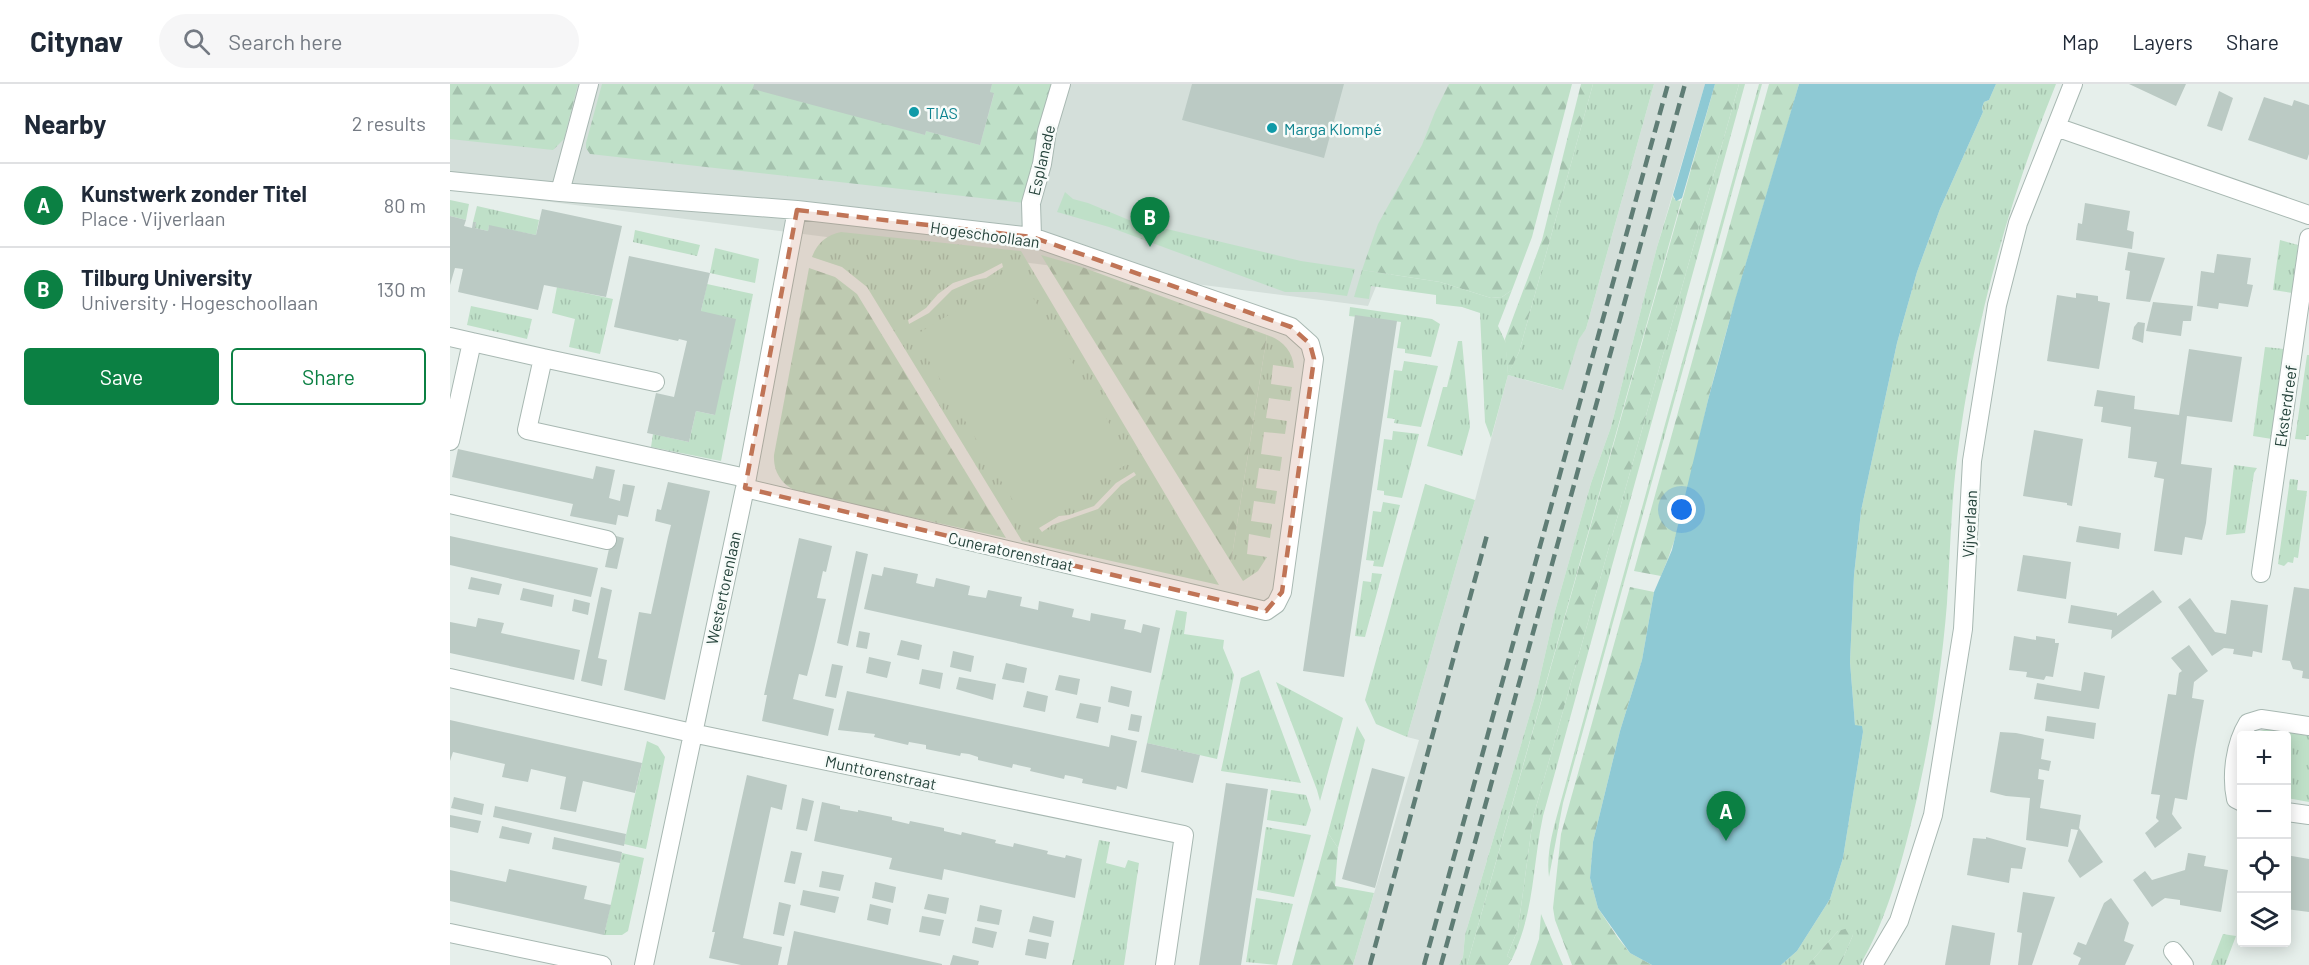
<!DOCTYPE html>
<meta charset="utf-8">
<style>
body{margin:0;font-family:Barlow,sans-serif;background:#f6f6f7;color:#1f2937}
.controls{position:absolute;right:18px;bottom:18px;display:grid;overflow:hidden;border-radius:6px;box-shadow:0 3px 15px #0003}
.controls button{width:54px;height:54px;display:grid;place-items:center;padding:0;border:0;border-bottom:2px solid #e0e1e3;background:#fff;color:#1f2937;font:30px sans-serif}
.you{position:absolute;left:1232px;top:426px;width:21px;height:21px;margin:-15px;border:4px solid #fff;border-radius:50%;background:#1a73e8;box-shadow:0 0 0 9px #1a73e833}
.badge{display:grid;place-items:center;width:39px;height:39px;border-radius:50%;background:#0b8043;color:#fff;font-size:20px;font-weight:700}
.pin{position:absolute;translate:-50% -50px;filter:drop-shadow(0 2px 3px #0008)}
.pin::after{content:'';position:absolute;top:32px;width:21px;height:18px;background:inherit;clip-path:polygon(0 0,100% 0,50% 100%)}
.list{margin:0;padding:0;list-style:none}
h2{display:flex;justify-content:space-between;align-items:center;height:78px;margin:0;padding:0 24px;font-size:26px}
h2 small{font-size:20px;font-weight:400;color:#747a83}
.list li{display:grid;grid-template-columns:39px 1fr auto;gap:18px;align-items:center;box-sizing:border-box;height:84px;padding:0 24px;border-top:2px solid #e0e1e3}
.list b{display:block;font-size:22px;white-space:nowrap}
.list p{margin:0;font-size:20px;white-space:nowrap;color:#747a83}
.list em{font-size:20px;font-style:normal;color:#747a83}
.actions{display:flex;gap:12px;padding:18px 24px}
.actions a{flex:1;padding:14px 0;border:2px solid #0b8043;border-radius:6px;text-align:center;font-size:21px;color:#0b8043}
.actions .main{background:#0b8043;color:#fff}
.icon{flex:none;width:33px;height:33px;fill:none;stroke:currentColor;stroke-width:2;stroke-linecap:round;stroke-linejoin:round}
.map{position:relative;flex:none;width:1859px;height:881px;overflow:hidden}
header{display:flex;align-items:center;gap:36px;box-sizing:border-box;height:84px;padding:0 30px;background:#fff;border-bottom:2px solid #e0e1e3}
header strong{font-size:28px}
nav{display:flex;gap:33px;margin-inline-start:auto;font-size:21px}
.search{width:420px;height:54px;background:#f6f6f7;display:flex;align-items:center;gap:15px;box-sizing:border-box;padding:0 21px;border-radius:33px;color:#747a83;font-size:22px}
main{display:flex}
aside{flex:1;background:#fff}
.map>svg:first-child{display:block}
.built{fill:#d4dfda}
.grass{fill:url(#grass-tufts);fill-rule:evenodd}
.forest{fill:url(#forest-firs)}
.pitch{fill:#bfe0c8}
.water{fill:#8ec9d4}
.building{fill:#bbcac4}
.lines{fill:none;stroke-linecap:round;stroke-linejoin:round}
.minor-casing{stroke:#a8b8b2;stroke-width:20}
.minor{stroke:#fff;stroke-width:18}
.rail{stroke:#5f7d75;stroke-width:4.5;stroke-dasharray:12 6;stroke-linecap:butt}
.marked{fill:#c07456;fill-opacity:0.2;stroke:#c07456;stroke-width:4.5;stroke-dasharray:12 8;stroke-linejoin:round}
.culture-dot{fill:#0f9aa8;stroke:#f7fbf9;stroke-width:2}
.labels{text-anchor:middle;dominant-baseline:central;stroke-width:5;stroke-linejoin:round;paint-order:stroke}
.culture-label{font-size:16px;fill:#0d838f;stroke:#f7fbf9;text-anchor:start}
.street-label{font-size:16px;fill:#24423a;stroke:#f7fbf9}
</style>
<header>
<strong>Citynav</strong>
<div class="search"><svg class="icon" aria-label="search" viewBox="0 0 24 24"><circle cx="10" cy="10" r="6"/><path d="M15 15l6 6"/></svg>Search here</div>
<nav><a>Map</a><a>Layers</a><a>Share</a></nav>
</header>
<main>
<aside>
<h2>Nearby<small>2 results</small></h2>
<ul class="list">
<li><span class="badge">A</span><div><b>Kunstwerk zonder Titel</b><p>Place · Vijverlaan</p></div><em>80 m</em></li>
<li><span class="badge">B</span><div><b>Tilburg University</b><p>University · Hogeschoollaan</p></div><em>130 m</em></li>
</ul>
<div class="actions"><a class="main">Save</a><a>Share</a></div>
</aside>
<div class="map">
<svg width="1859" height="881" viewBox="0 0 1859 881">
<defs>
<pattern id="grass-tufts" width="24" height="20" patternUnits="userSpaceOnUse" patternTransform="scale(1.5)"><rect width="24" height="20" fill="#bfe0c8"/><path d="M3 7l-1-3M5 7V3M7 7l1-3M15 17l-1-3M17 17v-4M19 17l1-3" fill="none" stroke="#a4c1ad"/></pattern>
<pattern id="forest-firs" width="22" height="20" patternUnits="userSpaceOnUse" patternTransform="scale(1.5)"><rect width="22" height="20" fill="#bfe0c8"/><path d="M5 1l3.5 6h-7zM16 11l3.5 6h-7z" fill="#a4c1ad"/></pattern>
</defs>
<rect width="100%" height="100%" fill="#e6efeb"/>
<path class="built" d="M0 0H1009L918 222 0 105Z
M1204 0H1255L1207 163 1161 343 1141 399 1105 527 1087 606 1015 851 1013 873 1009 881H903L969 656 957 653 1025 416 1058 291 1112 306 1129 254 1136 245Z"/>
<path class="grass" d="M1143 0H1204L1136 245 1129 255 1113 306 1058 291 1041 354 1035 338 1030 229 1012 223 986 220V211L921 202 919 215 904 213 912 186 990 198 1041 214 1052 213 1062 206 1048 242 1056 259 1058 290 1069 268Z
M1289 0H1295L1093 732C1082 784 1085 826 1062 875L1057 872 1068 845 1083 734Z
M1309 0H1312L1113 719 1099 793C1096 770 1103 746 1109 724Z
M1546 0H1606C1557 120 1523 245 1507 374 1501 422 1500 471 1497 519 1491 595 1478 670 1460 744 1448 791 1435 839 1410 881H1390L1403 851 1388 847 1358 881H1331L1347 867 1380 815 1393 774 1413 648 1405 641 1400 578 1404 491 1411 427 1447 259 1467 188 1490 125 1533 28 1532 24 1534 18 1539 16Z
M615 108 623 115 638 119 679 136 851 177 905 185 897 212 866 208H835L659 143 614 130 607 128Z
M1223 111 1224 115 1230 117 1232 114 1017 881H1009L1013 873 1015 851 1087 606 1105 527 1141 399 1161 343 1207 163Z
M0 116 19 120 16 136 0 132Z
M27 122 89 136 86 151 39 142 38 147 25 144 26 138H23Z
M185 146 250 161 247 172 183 158Z
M391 148 571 167 769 501 572 457 417 203 392 183 362 173C367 159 377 151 391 148ZM552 179 553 183 536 194 525 196 502 206 479 229 459 240 458 236 476 224 488 210 503 199 533 189ZM684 388 686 391 671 401 648 425 602 441 592 448 589 444 609 432 619 431 644 422 666 399Z
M1830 156 1848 161 1842 209 1823 206Z
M265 164 309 175 305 199 260 189Z
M257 200 303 210 271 377 201 363 203 350 239 358 246 327 265 331 251 227Z
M107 203 163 215 150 270 119 263 125 235 102 229Z
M21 222 82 235 77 255 17 241Z
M900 223 982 235 990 240 981 273 955 269V265L947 264 951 238 899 232Z
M817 251C832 256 843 267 844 284L823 281 821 300 842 303 840 317 819 314 816 334 837 337 835 350 814 348 811 370 832 373 830 387 809 384 806 404 827 407 825 420 804 417 801 437 822 440 820 454 799 450 797 470 817 473 808 487 793 497 781 478Z
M1008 257H1012L1020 343 1012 372 977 362 993 303H997Z
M1815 263 1834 265 1822 355 1803 352Z
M1857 271H1859V352H1856V356L1845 355Z
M954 277 988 282 971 343 944 339 945 335 937 334 944 286 952 287Z
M943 347 969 350 952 414 934 411V407L927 406 934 355 942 356Z
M1784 381 1807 384 1804 389 1795 449 1776 451Z
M1840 395 1848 396 1847 406 1857 407 1848 474 1844 473 1843 479 1838 478 1834 482 1828 480Z
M975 400 1025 416 957 653 926 640 915 616Z
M933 418 950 421 933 483 923 482 924 477 916 476 923 427 931 428Z
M922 489 932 490 915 553 905 552 913 497 921 498Z
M726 526 737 528 734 550 774 556 773 564 784 591 767 675 697 659Z
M809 586 851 699 771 687 791 594Z
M826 598 893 634 870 717 867 706Z
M907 642 915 656 888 764 878 749Z
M1818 645 1859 652V718L1837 714 1836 652 1806 651 1810 647Z
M197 657 208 662 215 673 196 765 174 760Z
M821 706 856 711 861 726 856 742 817 736Z
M816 743 861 751 844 813 807 806Z
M649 756 660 758 656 779 675 784 678 776 689 779 674 881H622Z
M172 769 194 774 178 847 172 851H154Z
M806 814 843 820 827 881 796 878Z
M1773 850 1786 852 1775 881H1761Z"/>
<path class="forest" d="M0 0H128L114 55 103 66 0 55Z
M152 0H303L475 51 476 47 530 61 544 10 540 8 542 0H605L575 119 140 70 136 64V59Z
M999 0H1122L1082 153 1062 206 1052 213 1041 214 990 198 912 186 928 140 972 61 985 28Z
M1131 0H1143L1069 268 1058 291 1055 255 1092 156Z
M1265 0H1289L1083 734 1068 845 1057 872 1062 875 1058 881H1017Z
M1319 0H1349C1319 106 1285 210 1258 316 1244 375 1235 437 1211 492L1184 487Z
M591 171 629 182 817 251 781 478Z
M359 184 385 193 407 210 556 454 352 409C334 404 323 390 324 371Z
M1180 503 1204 508 1192 576 1170 647 1143 758 1140 794 1148 824 1168 854 1180 869 1202 881H1122L1105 836 1103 824 1111 750Z
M878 749 888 764 885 802 924 809 903 881H842Z
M1091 830 1113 881H1080L1089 855Z
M1398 844 1403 851 1390 881H1358L1388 847Z"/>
<path class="pitch" d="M568 189 682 377 577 440 464 252Z"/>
<path class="water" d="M1255 0H1265L1232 114 1226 117 1223 111Z
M1349 0H1546L1539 16 1534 18 1532 24 1533 28 1490 125 1467 188 1447 259 1411 427 1404 491 1400 578 1405 641 1412 642 1413 648 1393 774 1380 815 1347 867 1331 881H1202L1180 869 1148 824 1140 794 1143 758 1170 647 1192 576 1204 508 1222 466 1258 316 1285 216Z"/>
<path class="building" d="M304 0H542L540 8 544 9 530 61 476 47 475 51 303 5Z
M742 0H894L874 74 732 36Z
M1679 0H1736L1726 22Z
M1769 7 1783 14 1772 47 1757 42Z
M1814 13 1842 22 1844 16 1859 21V70L1857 76 1798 56Z
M1635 119 1680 127 1677 146 1684 148 1682 165 1626 156 1628 139 1632 140Z
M92 125 172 142 156 213 94 201 88 226 8 208 13 185 5 184 0 201V132L16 136 14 142 22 144 23 138H26L25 144 38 147 39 141 86 151Z
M1678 168 1715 174 1700 218 1676 215 1680 187 1675 186Z
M1767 170 1801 174 1797 200 1803 201 1798 223 1769 219 1768 225 1747 222 1751 187 1764 189Z
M179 172 260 189 251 227 286 235 265 331 246 327 239 358 197 349 206 309 224 313 237 257 229 255 228 257 164 243Z
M1626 209 1648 212V217L1660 219 1649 285 1597 277 1607 211 1626 214Z
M1703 218 1743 222 1741 237H1733L1731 252 1696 247Z
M905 231 947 237 894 593 853 587Z
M1688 238 1695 239 1693 259 1682 255 1684 243Z
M1739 265 1792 273 1782 338 1737 332 1731 380 1762 384 1756 439 1752 456 1735 453 1732 471 1704 467 1714 395 1704 393 1707 378 1678 374 1681 343 1651 338 1653 323 1644 322 1647 306 1685 312 1684 325 1729 331Z
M1584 346 1633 355 1622 422 1617 421V419L1573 412Z
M8 365 143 395 146 382 165 386 159 414 170 417 173 400 185 402 178 433 168 431 166 441 120 432 123 420 2 393Z
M218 398 260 407 215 616 174 606 189 528 201 530 218 453 221 441 205 437 207 425 211 426Z
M1629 442 1671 449 1669 465 1626 458Z
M162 451 174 454 167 485 155 483Z
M0 452 148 484 141 513 0 481Z
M349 454 382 462 376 488 373 487 367 514 376 515 364 565 357 592 349 590 343 615 384 625 378 652 312 637 317 611H314Z
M406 467 418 470 398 562 387 559Z
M1573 471 1621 478 1616 515 1567 507Z
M434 483 468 490 466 499 474 501 484 503 486 494 520 502 518 511 536 514 538 506 572 513 570 522 588 526 589 517 624 525 622 533 640 537 641 529 676 536 674 545 685 547 691 549 693 540 710 544 701 589 414 525 422 490 432 492Z
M21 493 52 500 49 511 18 505Z
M151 503 162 506 148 574 157 576 152 602 131 597Z
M1844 503 1859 505V595L1852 594 1853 587 1843 585 1840 577 1832 576Z
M73 504 104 511 102 523 70 516Z
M1703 506 1712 518 1661 555 1662 546 1618 539 1621 521 1667 529V532Z
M1740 514 1765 548 1776 550 1781 516 1818 521 1812 569 1803 567 1802 573 1783 570 1784 565 1774 564 1762 572 1728 523Z
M124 515 140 519 138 531 122 527Z
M28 534 54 539 51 549 130 566 124 596 0 569V538L26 543Z
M409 547 420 549 417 565 406 563Z
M1564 552 1586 556V552L1605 555V559H1609L1603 593 1596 592 1594 596 1576 593 1577 588 1559 586Z
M451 556 472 561 469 576 447 571Z
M1739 561 1758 587 1744 598 1742 614 1754 616 1745 666 1737 716 1725 714 1722 730 1732 744 1705 764 1695 749 1709 737 1706 734 1710 711 1701 710 1718 610 1726 611 1729 589 1732 587 1721 574Z
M503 567 524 572 521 588 500 583Z
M419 573 441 578 437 594 416 589Z
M556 579 577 584 574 599 552 595Z
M382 580 393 582 386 614 375 612Z
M472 585 493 589 490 605 469 600Z
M1634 588 1655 592 1649 625 1584 615 1587 599 1631 607Z
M609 591 630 595 627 611 605 606Z
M509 593 546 600 543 616 506 605Z
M661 602 682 607 679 623 658 618Z
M397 607 659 663 661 651 687 657 677 705 667 702 666 706 632 699 633 695 625 693 615 691 614 695 580 687 581 684 563 680 562 684 528 676V673L519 670 511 669 510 672 476 665V661L459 658 458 661 424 653 425 650 388 646Z
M577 607 598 612 595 628 573 623Z
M630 619 651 623 648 639 626 634Z
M681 630 692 632 689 648 678 646Z
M1597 632 1646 639 1644 655 1595 647Z
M0 636 192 679 185 709 133 697 126 728 110 725 116 693 81 685 78 698 52 693 55 680 3 668 0 677Z
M1550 648 1566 649 1594 655 1591 675 1601 677 1599 687 1589 685 1588 695 1594 696 1590 724 1631 731 1629 744 1653 778 1630 794 1618 777 1628 746 1621 745 1618 763 1576 756 1580 714 1556 712 1540 708Z
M697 659 750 671 743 699 691 688Z
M922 684 955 693 925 804 892 795Z
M297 691 337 701 332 726 321 723 293 854 332 863 328 881H291L259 874 265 848H262Z
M776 699 818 705 791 881H749Z
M4 713 34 720 32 731 1 724Z
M352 714 364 717 357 747 346 745Z
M372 718 390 722V725L408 728V726L442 733V736L459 740 460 737 494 744V747L511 751 512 748 546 756 545 759 563 763 564 759 598 767 597 770 615 774 616 771 632 775 625 814 494 785 492 796 439 785 442 774 364 757Z
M45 722 176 750 174 762 43 733Z
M0 731 31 737 28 749 0 743Z
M52 742 82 749 79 760 49 754Z
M104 753 172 768 170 779 102 765Z
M1536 753 1576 764 1572 785 1561 784 1559 799 1517 791 1523 754 1536 755Z
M341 767 352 769 345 800 334 798Z
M1738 769 1756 772 1754 782 1778 786 1771 828 1730 821V816L1715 814 1702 823 1683 796 1695 787 1702 796 1735 786Z
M1836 771 1859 775V828L1836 825Z
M59 785 137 802 134 815 161 821 154 851 0 817V786L56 798Z
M372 787 394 791 390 807 369 803Z
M425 798 446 803 443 819 422 814Z
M353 806 389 813 385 829 350 821Z
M1573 808 1605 813 1582 881H1568L1572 849 1567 848Z
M478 810 499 814 496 830 474 825Z
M1661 814 1679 839 1674 857 1684 861 1675 881H1628L1631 874 1623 870 1628 858 1636 861 1654 819Z
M329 818 341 821 334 852 323 850Z
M420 820 441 825 438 841 417 836Z
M530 821 552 826 549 841 527 837Z
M472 832 494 836 490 852 469 848Z
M583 832 604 837 601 853 579 848Z
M1502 841 1545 849 1540 881H1495Z
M525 843 547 848 543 864 522 859Z
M344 847 492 880V881H337Z
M578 855 599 859 596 875 575 871Z
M503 871 529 877 528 881H500Z"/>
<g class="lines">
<g class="minor-casing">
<path id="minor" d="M1606 43 1859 131
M0 97 110 108 347 126 582 153 841 243 860 260 864 275 832 508 826 520 816 527 295 404
M110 108 139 0
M582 153 581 119 592 80 597 47 611 0
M0 253 22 258
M93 274 205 298
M0 329 6 330 22 258 93 274 77 346 296 394
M0 357 6 330
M0 420 157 456
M1811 489 1859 154
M0 594 242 649 734 751 715 881
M1792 718 1786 715C1781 691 1785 660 1798 639L1811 635 1859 642
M1836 728 1859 731
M0 849 152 881
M1723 867 1734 881
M194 881 295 404 347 126
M1423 881 1449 837 1483 731 1513 545 1522 377 1547 221 1568 139 1623 0"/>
</g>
<use href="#minor" class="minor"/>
<path class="rail" d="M920 881 1037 451
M974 881 1218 0
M991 881 1235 0"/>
</g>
<path class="marked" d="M347 126 582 153 841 243 860 260 864 275 832 508 816 527 295 404Z"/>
<g class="culture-dot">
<circle cx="464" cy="28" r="6"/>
<circle cx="822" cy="44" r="6"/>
</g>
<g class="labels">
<g class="culture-label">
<text x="476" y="28">TIAS</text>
<text x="834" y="44">Marga Klompé</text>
</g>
<g class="street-label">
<text transform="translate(591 76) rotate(-77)">Esplanade</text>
<text transform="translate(535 150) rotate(8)">Hogeschoollaan</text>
<text transform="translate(1835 322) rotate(-82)">Eksterdreef</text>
<text transform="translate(1519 440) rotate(-87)">Vijverlaan</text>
<text transform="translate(561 467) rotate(13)">Cuneratorenstraat</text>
<text transform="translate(273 504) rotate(-78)">Westertorenlaan</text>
<text transform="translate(431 688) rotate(12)">Munttorenstraat</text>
</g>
</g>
</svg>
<div class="controls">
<button>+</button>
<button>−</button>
<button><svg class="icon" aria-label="locate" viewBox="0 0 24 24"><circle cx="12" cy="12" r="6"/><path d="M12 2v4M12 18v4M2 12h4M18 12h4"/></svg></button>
<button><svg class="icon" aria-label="layers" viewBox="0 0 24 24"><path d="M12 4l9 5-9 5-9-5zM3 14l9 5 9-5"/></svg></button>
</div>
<div class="you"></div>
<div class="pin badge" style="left:1276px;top:757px">A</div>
<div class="pin badge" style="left:700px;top:163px">B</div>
</div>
</main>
